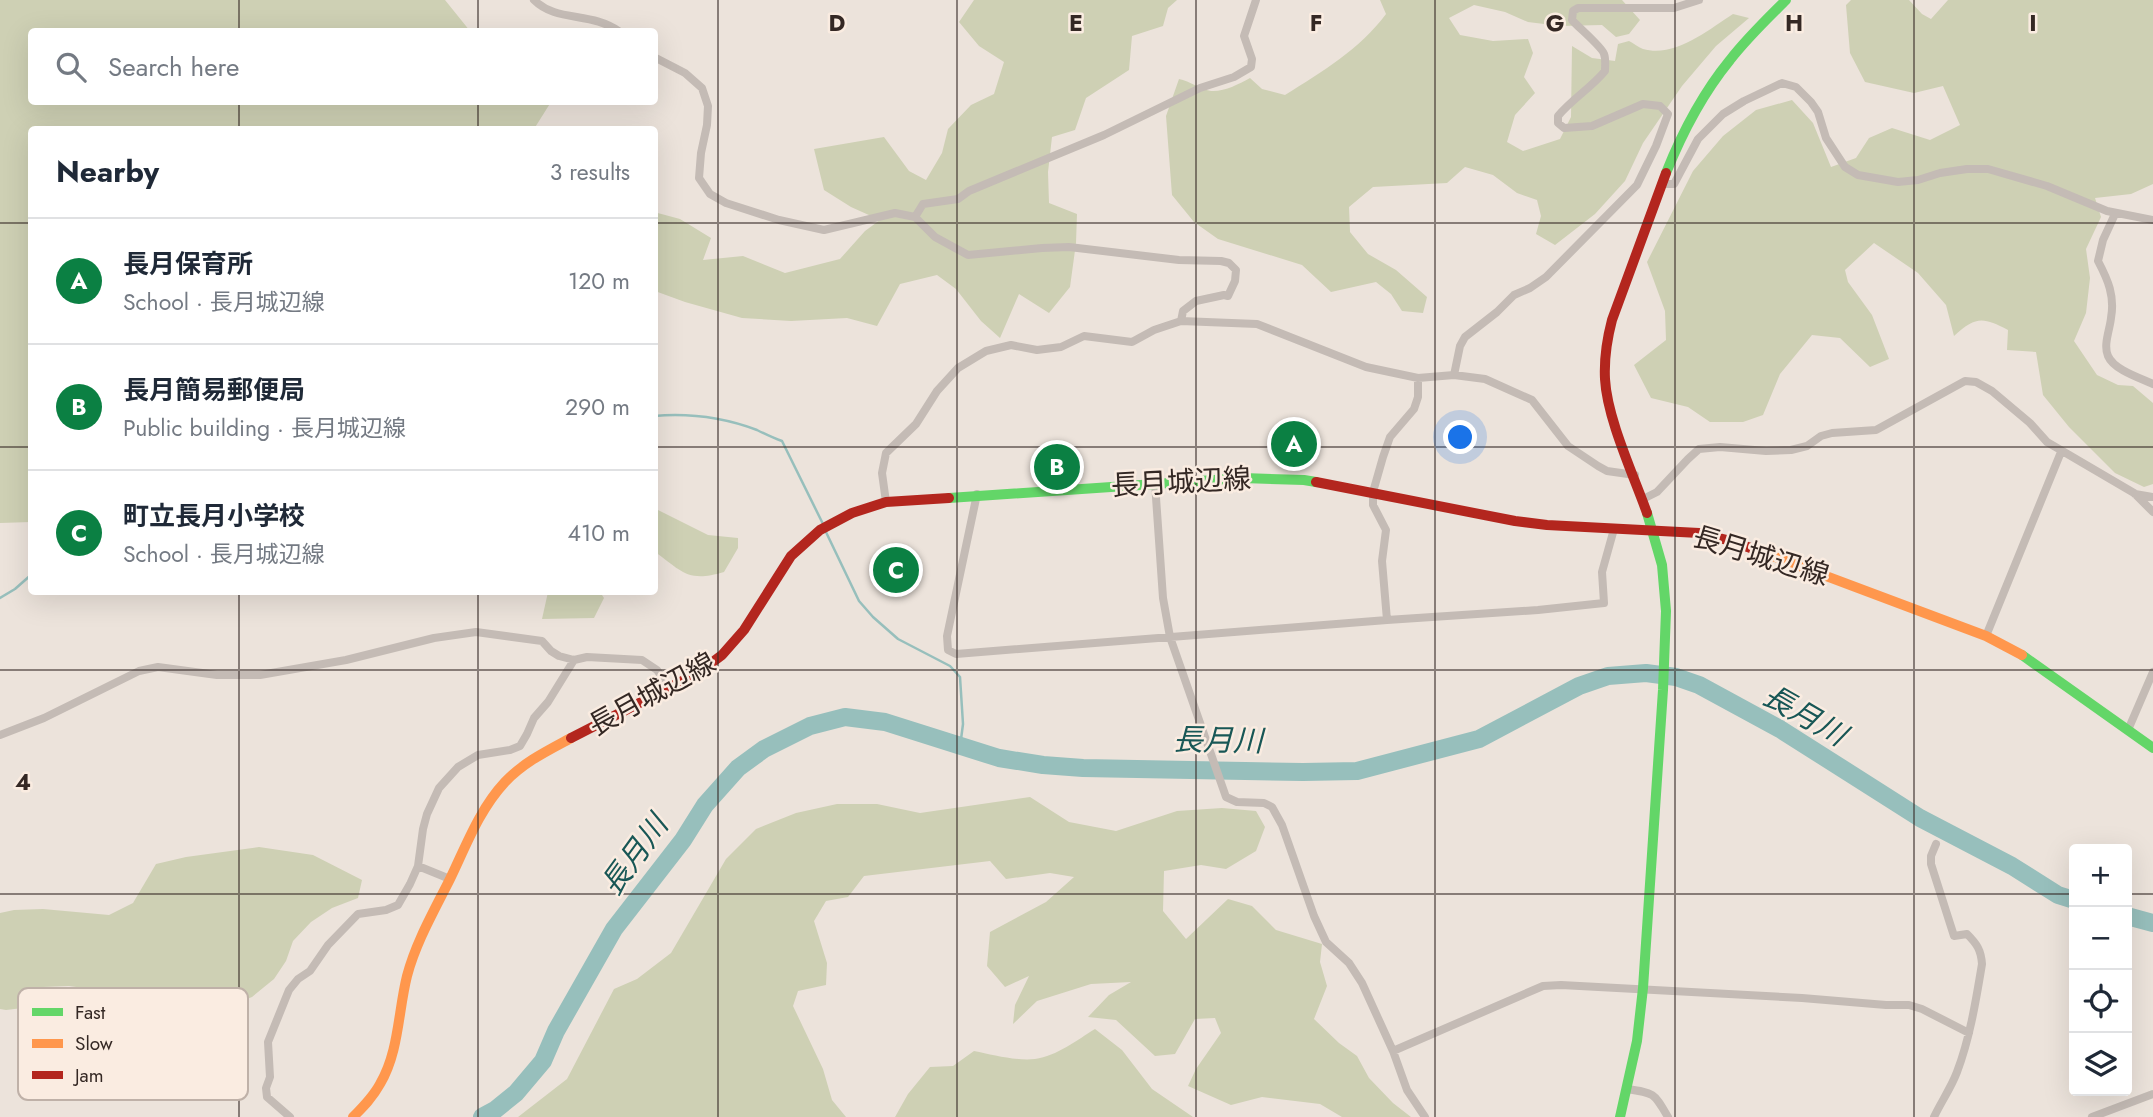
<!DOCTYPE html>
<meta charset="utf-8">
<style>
body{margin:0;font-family:Jost,"Noto Sans JP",sans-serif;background:#f6f6f7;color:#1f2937}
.controls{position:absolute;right:21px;bottom:21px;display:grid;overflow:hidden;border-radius:7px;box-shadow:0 7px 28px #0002}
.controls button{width:63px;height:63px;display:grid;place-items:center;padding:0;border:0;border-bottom:2px solid #e0e1e3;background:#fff;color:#1f2937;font:35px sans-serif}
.you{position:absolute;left:1461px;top:438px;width:24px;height:24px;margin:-18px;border:5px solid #fff;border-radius:50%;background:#1a73e8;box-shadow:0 0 0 10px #1a73e833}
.badge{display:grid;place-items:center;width:46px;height:46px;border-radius:50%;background:#0b8043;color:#fff;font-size:23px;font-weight:700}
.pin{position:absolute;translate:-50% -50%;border:4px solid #fff;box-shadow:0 2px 7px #0006}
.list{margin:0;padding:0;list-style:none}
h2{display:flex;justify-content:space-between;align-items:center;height:91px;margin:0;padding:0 28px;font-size:30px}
h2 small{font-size:23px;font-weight:400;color:#747a83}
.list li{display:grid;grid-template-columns:46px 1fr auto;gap:21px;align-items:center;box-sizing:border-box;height:126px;padding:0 28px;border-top:2px solid #e0e1e3}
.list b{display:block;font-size:26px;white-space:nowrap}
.list p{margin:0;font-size:23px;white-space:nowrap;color:#747a83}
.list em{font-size:23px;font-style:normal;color:#747a83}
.icon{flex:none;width:38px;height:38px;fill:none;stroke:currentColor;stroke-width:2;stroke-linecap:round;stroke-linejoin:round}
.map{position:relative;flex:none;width:2153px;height:1117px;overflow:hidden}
.search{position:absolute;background:#fff;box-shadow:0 7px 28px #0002;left:28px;top:28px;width:630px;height:77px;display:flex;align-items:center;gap:18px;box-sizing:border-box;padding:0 24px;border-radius:7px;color:#747a83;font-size:26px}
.panel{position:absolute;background:#fff;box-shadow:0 7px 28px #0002;left:28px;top:126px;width:630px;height:469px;border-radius:7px}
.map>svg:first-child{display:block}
.green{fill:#ced0b4}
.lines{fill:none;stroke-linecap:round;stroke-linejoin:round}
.stream{stroke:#97bfbc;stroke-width:2.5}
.river{stroke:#97bfbc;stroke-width:18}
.street{stroke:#c4bbb5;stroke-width:8}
.fast{stroke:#63d668;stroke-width:10}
.slow{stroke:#ff974d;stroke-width:10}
.jam{stroke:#b3261e;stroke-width:10}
.grid{fill:none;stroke:#342824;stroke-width:2;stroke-opacity:0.55}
.labels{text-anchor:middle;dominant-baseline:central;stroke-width:5;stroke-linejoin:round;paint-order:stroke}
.street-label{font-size:28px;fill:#342824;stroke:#faece1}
.water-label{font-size:30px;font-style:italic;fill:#185756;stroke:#faece1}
.key{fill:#faece1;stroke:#bfb1a8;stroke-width:2}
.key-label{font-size:19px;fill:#342824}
.grid-label{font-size:23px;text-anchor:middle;font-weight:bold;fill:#342824;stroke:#faece1;stroke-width:5;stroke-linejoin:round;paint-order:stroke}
</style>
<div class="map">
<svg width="2153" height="1117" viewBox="0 0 2153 1117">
<rect width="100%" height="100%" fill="#ece3db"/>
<path class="green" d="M0 0H445L470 31 32 32V102H551L534 129 32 130 31 522 0 523Z
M974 0H1177L1168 8 1163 26 1132 36 1129 70 1086 98 1075 130 1052 137 1048 172 1049 203 1077 214 1076 243 1070 287 1049 313 1019 294 1000 338 981 321 956 289 937 275 900 284 877 326 847 318 791 321 742 318 685 302 655 291 654 212 680 219 711 238 703 260 743 256 785 273 840 259 865 231 880 220 851 207 824 190 814 149 884 137 909 171 926 180 942 153 948 129 971 105 994 94 1004 62 979 46 959 22Z
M1380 0H1622L1640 20 1629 34 1616 37 1602 25 1560 26 1528 22 1505 12 1474 5 1449 18 1460 35 1493 41 1528 39 1533 53 1524 77 1535 93 1515 115 1507 142 1523 151 1560 139 1571 117 1572 46 1592 58 1615 61 1618 44 1629 41C1633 43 1638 47 1643 49 1675 58 1708 30 1733 14L1749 18 1716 46 1682 86 1643 143 1625 181 1595 214 1555 245 1536 234 1541 216 1537 200 1517 193 1493 175 1465 167 1447 183 1373 187 1349 207 1350 232 1368 254 1396 270 1427 297 1423 313 1402 311 1391 294 1376 282 1331 292 1302 265 1218 239 1194 222 1172 195 1166 116 1179 79C1189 81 1203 90 1211 91 1224 92 1239 84 1250 78L1262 89 1285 95C1322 72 1360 49 1386 14Z
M1851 0H1909L1922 14 1931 19 1948 0H2153V184L2131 194 2095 198 2101 217 2086 249 2090 278 2086 313 2074 341 2097 375 2118 385 2133 386 2153 403V484L2144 487 2115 473 2069 427 2043 395 2036 352 2007 350 2008 330C1983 317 1976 316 1954 336L1946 305 1918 273 1874 243 1845 270 1848 282 1872 315 1889 359 1870 367 1840 338 1812 335 1780 374 1763 415 1743 422H1710L1688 407 1651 398 1634 365 1666 340 1665 311 1647 262 1693 171 1723 136 1756 110 1792 100 1813 123 1831 167 1856 158 1869 138 1892 128 1930 140 1960 125 1943 86 1914 93 1865 82 1850 53 1846 5Z
M654 508 708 535 738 538V548L724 572C687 583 682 571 655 552Z
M548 592H600L604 598 594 618 542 619Z
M1030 797 1069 822 1116 831 1177 811 1222 808 1256 811 1265 827 1256 851 1226 869 1201 865 1164 871 1163 911 1186 939 1228 899 1252 906 1276 930 1322 944 1320 962 1327 986 1314 1019 1339 1043 1357 1056 1369 1078 1393 1103 1411 1117H1342L1320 1104 1262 1097 1231 1105 1188 1086 1196 1069 1221 1033 1215 1018 1195 1019 1175 1054 1155 1056 1116 1020 1088 1017 1109 995 1131 982 1091 984 1037 1001 1013 1024 1015 1005 1029 976 1005 987 987 966 990 932 1046 902 1074 877 1050 873 1006 879 990 861 864 876 848 897 826 901 814 921 827 963 826 985 798 991 793 1006 823 1069 832 1100 846 1117H518L567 1079 614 989 637 979 671 953 726 859 756 829 796 813 837 804H877L920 813Z
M259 847 313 855 362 880 358 898 332 908 311 922 293 941 286 961 274 979 252 997 216 1011 138 1029 126 1011 120 993 69 986 43 987 31 1007 6 1010 0 1009V913L14 910 43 909 109 915 133 903 156 864 186 857Z
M1095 1029 1122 1050 1152 1089 1193 1117H895L908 1094 930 1067 953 1066 974 1051C993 1055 1016 1061 1035 1059 1057 1056 1077 1040 1095 1029Z"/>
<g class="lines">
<path class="stream" d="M654 416C688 413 725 418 757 430 765 434 773 438 782 441L823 524
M825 530 859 601 873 617 898 639 950 666 960 677 963 724 960 747
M0 598 15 589 32 574"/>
<path class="river" d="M2127 916 2153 923
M482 1117 495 1110 516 1093 543 1061 556 1031 614 929 683 840 705 805 738 768 764 749 810 726 845 717 885 722 999 758 1043 765 1083 768 1303 772 1357 771 1479 739 1579 686 1608 676 1646 673 1676 677 1699 685 1780 729 1920 818 2012 866 2058 895 2074 900"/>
<path class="street" d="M534 0C557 23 591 11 620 32
M654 57 685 73 702 88 708 106 707 125 701 153 699 178 710 194 726 203 779 220 824 230 895 213 915 217 935 237 968 255 1042 248 1069 247 1179 260 1221 261 1229 263 1236 270 1235 281 1228 296 1224 295 1196 301 1183 311 1181 321
M1662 184H1674L1698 139 1723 114 1744 101 1782 83 1796 87 1811 102 1818 112 1826 138 1845 167 1858 175 1898 182 1918 180 1940 173 1967 169H1988L2047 186 2107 211 2153 220
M2115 214 2103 240 2098 261C2108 280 2115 296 2111 318 2110 329 2103 345 2108 356 2114 370 2140 378 2153 384
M915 217 923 204 958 199 969 191 1104 135 1200 88 1234 77 1251 67 1252 59 1244 36 1256 0
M1454 375 1460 346 1465 337 1497 312 1514 295 1530 288 1546 277 1637 185 1656 146 1668 114 1660 106 1643 104 1592 126 1564 128 1558 123V116C1572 99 1591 88 1605 71 1605 65 1606 59 1604 54 1602 47 1579 28 1572 20L1573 11 1578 8H1674L1699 0
M1155 483 1163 598 1170 637 1226 797 1237 802 1264 803 1272 807 1282 825 1314 916 1326 942 1349 963 1362 983 1393 1051 1407 1090 1425 1117
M977 494 947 636 948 650 956 654 1387 620 1538 610 1604 603 1602 572 1614 529
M2135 494 2153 497
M1643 499 1657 492 1688 459 1699 449 1720 447 1766 451 1791 450 1807 446 1821 436 1832 433 1876 430 1965 381 1976 382 1992 391 2030 423 2047 442 2134 493 2153 512
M886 502 882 473 886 453 916 424 937 391 958 368 986 351 1011 345 1037 350 1061 347 1084 336 1132 342 1154 330 1181 321 1257 324 1366 367 1418 378 1454 375 1485 379 1532 400 1568 446 1598 466 1607 471 1635 475
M1387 620 1382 561 1386 530 1373 505V492L1383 457 1390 437 1414 409 1418 397V378
M1986 636 2061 452
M2128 730 2153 672
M0 735 44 718 139 671 158 667 217 675H260L346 660 434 638 476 632 542 641 551 651 559 656 574 660 587 657 642 660 657 670 669 687
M418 866 450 879
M1393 1051 1543 986 1561 985 1802 998 1886 1005H1909L1922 1009 1969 1033
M1627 1089C1655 1093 1654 1093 1668 1117
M290 1117 267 1097 266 1088 270 1077 268 1042 289 990 298 979 310 971 328 945 358 914 386 910 398 905 410 884 418 866 423 829 427 814 439 788 458 767 478 755 510 750 520 746 527 734 534 718 548 702 574 660
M1934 1117C1941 1102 1951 1088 1957 1072 1970 1038 1976 1000 1982 964 1981 950 1977 944 1967 934L1954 936 1931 864V856L1936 844
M2092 1117 2153 1094"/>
<path class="fast" d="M1666 173C1682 133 1703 93 1730 60 1747 38 1767 19 1786 0
M949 498 1243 478 1304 480 1316 482
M2022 655 2153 748
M1620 1117 1637 1041 1643 988 1663 690 1666 611 1662 565 1647 513"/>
<path class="slow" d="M1770 555 1986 636 2022 655
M353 1117C363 1107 373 1097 380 1084 399 1052 398 1012 407 976 416 942 434 911 450 879 466 846 479 810 505 782 524 762 547 751 571 738"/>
<path class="jam" d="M1316 482 1515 521 1547 525 1699 533 1731 541 1770 555
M1647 513C1633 474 1607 418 1605 379 1604 359 1607 339 1612 320L1666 173
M571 738 698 673 722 655 744 630 791 556 820 530 852 513 886 502 949 498"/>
</g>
<path class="grid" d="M239 0V32M478 0V32M718 0V1117M957 0V1117M1196 0V1117M1435 0V1117M1675 0V1117M1914 0V1117M239 102V130M478 102V130M0 223H32M654 223H2153M0 447H32M654 447H2153M239 592V1117M478 592V1117M0 670H2153M0 894H2074M2127 894H2153"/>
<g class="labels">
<g class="street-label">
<text transform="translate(1181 482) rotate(-3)">長月城辺線</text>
<text transform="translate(1761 556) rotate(17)">長月城辺線</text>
<text transform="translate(652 694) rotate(-29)">長月城辺線</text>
</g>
<g class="water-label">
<text transform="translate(1805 715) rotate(30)">長月川</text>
<text transform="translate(1218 740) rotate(1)">長月川</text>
<text transform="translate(634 855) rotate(-54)">長月川</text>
</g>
</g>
<rect x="18" y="988" width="230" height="112" rx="10" class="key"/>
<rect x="32" y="1008" width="31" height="8" fill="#63d668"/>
<rect x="32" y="1039" width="31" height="9" fill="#ff974d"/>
<rect x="32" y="1071" width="31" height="8" fill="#b3261e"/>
<g class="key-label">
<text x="75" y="1019">Fast</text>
<text x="75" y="1050">Slow</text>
<text x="75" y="1082">Jam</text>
</g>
<g class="grid-label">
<text x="837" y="31">D</text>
<text x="1076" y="31">E</text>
<text x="1316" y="31">F</text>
<text x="1555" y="31">G</text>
<text x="1794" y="31">H</text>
<text x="2033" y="31">I</text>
<text x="23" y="790">4</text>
</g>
</svg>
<div class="controls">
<button>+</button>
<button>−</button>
<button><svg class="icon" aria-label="locate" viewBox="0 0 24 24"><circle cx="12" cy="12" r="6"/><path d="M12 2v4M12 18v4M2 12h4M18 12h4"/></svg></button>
<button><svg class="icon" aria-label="layers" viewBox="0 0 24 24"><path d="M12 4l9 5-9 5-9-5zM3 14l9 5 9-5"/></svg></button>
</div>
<div class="you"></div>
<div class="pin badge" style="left:1294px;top:444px">A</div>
<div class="pin badge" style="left:1057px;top:467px">B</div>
<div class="pin badge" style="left:896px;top:570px">C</div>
<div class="search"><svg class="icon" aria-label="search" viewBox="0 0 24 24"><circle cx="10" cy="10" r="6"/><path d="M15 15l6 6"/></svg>Search here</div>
<section class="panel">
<h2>Nearby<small>3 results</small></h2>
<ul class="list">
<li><span class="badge">A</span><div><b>長月保育所</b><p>School · 長月城辺線</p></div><em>120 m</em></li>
<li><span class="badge">B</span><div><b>長月簡易郵便局</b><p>Public building · 長月城辺線</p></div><em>290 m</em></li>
<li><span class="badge">C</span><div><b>町立長月小学校</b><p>School · 長月城辺線</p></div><em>410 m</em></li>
</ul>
</section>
</div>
